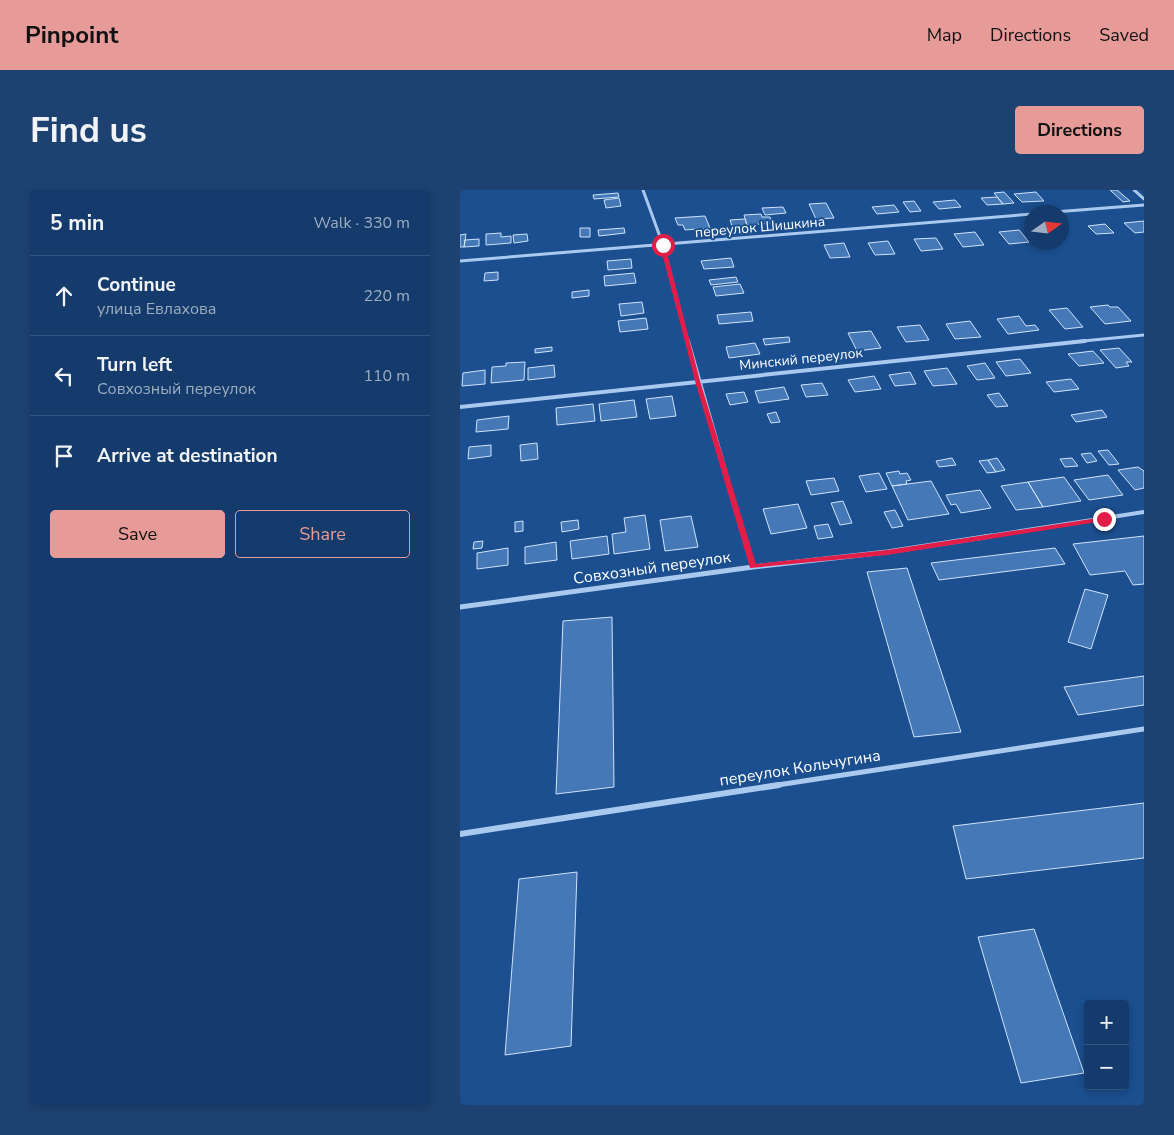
<!DOCTYPE html>
<meta charset="utf-8">
<style>
body{margin:0;font-family:"Nunito Sans",sans-serif;background:#1d4271;color:#f1f3f6}
.controls{position:absolute;right:15px;bottom:15px;display:grid;overflow:hidden;border-radius:5px;box-shadow:0 2px 8px #0003}
.controls button{width:45px;height:45px;display:grid;place-items:center;padding:0;border:0;border-bottom:1px solid #33557e;background:#143b6b;color:#f1f3f6;font:25px sans-serif}
.compass{position:absolute;left:564px;top:15px;width:45px;height:45px;border-radius:50%;background:#143b6b;box-shadow:0 2px 8px #0003;rotate:76deg}
.stop{position:absolute;width:15px;height:15px;margin:-11px;border:4px solid #e11d48;border-radius:50%;background:#fff}
.stop.end{background:#e11d48;border-color:#fff;box-shadow:0 1px 5px #0008}
.list{margin:0;padding:0;list-style:none}
h2{display:flex;justify-content:space-between;align-items:center;height:65px;margin:0;padding:0 20px;font-size:21px}
h2 small{font-size:16px;font-weight:400;color:#9dadc1}
.list li{display:grid;grid-template-columns:32px 1fr auto;gap:15px;align-items:center;box-sizing:border-box;height:80px;padding:0 20px;border-top:1px solid #33557e}
.list b{display:block;font-size:19px;white-space:nowrap}
.list p{margin:0;font-size:16px;white-space:nowrap;color:#9dadc1}
.list em{font-size:16px;font-style:normal;color:#9dadc1}
.actions{display:flex;gap:10px;padding:15px 20px}
.actions a{flex:1;padding:11px 0;border:1px solid #e69b98;border-radius:5px;text-align:center;font-size:18px;color:#e69b98}
.actions .main{background:#e69b98;color:#111}
.icon{flex:none;width:28px;height:28px;fill:none;stroke:currentColor;stroke-width:2;stroke-linecap:round;stroke-linejoin:round}
.map{position:relative;flex:none;width:684px;height:915px;overflow:hidden;border-radius:5px}
header{display:flex;align-items:center;gap:30px;box-sizing:border-box;height:70px;padding:0 25px;background:#e69b98;color:#111}
header strong{font-size:24px}
nav{display:flex;gap:28px;margin-inline-start:auto;font-size:18px}
.intro{display:flex;align-items:center;justify-content:space-between;box-sizing:border-box;height:120px;padding:0 30px}
h1{margin:0;font-size:35px}
.button{padding:12px 22px;border-radius:5px;background:#e69b98;color:#111;font-size:18px;font-weight:700}
main{display:flex;gap:30px;padding:0 30px}
aside{flex:1;background:#143b6b;border-radius:5px;box-shadow:0 2px 8px #0003}
.map>svg:first-child{display:block}
.building{fill:#4478b7;stroke:#cfe3fa}
.lines{fill:none;stroke-linecap:round;stroke-linejoin:round}
.minor-far3{stroke:#a9c9ee;stroke-width:3}
.minor-far2{stroke:#a9c9ee;stroke-width:4}
.minor-far1{stroke:#a9c9ee;stroke-width:5}
.minor{stroke:#a9c9ee;stroke-width:6}
.route{fill:#e11d48}
.labels{text-anchor:middle;dominant-baseline:central;stroke-width:4;stroke-linejoin:round;paint-order:stroke}
.far-street-label{font-size:14px;fill:#fff;stroke:#1b4f8f}
.street-label{font-size:16px;fill:#fff;stroke:#1b4f8f}
</style>
<header>
<strong>Pinpoint</strong>
<nav><a>Map</a><a>Directions</a><a>Saved</a></nav>
</header>
<div class="intro"><h1>Find us</h1><a class="button">Directions</a></div>
<main>
<aside>
<h2>5 min<small>Walk · 330 m</small></h2>
<ul class="list">
<li><svg class="icon" aria-label="ahead" viewBox="0 0 24 24"><path d="M12 20V5M6 11l6-6 6 6"/></svg><div><b>Continue</b><p>улица Евлахова</p></div><em>220 m</em></li>
<li><svg class="icon" aria-label="left" viewBox="0 0 24 24"><path d="M17 20v-9H6M10 6l-5 5 5 5"/></svg><div><b>Turn left</b><p>Совхозный переулок</p></div><em>110 m</em></li>
<li><svg class="icon" aria-label="arrive" viewBox="0 0 24 24"><path d="M6 21V4h12l-3 4 3 4H6"/></svg><div><b>Arrive at destination</b></div></li>
</ul>
<div class="actions"><a class="main">Save</a><a>Share</a></div>
</aside>
<div class="map">
<svg width="684" height="915" viewBox="0 0 684 915">
<rect width="100%" height="100%" fill="#1b4f8f"/>
<path class="building" d="M650 0H657L670 11 663 12Z
M544 2 554 13 543 14 534 3Z
M576 2 584 11 562 12 554 4Z
M158 3 159 7 134 9 133 5Z
M537 7 543 14 527 15 521 8Z
M159 8 161 16 146 18 144 10Z
M495 10 501 17 479 19 473 12Z
M454 11 461 21 450 22 443 12Z
M366 13 374 28 356 29 349 14Z
M434 15 439 22 417 24 412 17Z
M323 17 326 23 305 25 302 18Z
M301 24 302 27H310L312 33 287 35 284 25Z
M245 26 250 38 225 40 223 35H218L215 28Z
M285 29 287 35 272 36 270 30Z
M684 31V42L675 43 664 33Z
M645 34 654 43 636 44 628 36Z
M120 38H130V47H120Z
M164 38 165 43 139 46 138 40Z
M559 40 569 52 549 54 539 42Z
M515 42 524 55 503 57 494 44Z
M41 43V47L51 46V53L26 55V44Z
M6 44 4 57H0V45Z
M67 44 68 51 54 53 53 45Z
M476 48 483 59 461 61 454 49Z
M19 49V56L4 57 5 50Z
M428 51 435 64 415 65 408 53Z
M384 53 390 67 370 68 364 55Z
M271 68 274 77 244 79 241 71Z
M171 69 172 78 148 80 147 71Z
M38 82V90L24 91 25 83Z
M174 83 176 93 145 96 144 86Z
M276 87 278 92 251 95 249 90Z
M280 94 284 103 256 106 253 97Z
M129 100V106L112 108V102Z
M182 112 184 123 161 126 159 114Z
M648 115 650 117H658L671 131 645 134 630 117Z
M607 118 623 137 605 139 589 120Z
M291 122 293 131 259 134 257 125Z
M559 126 566 136 575 135 579 140 548 144 537 129Z
M186 128 188 139 160 142 158 131Z
M510 131 521 147 495 149 486 134Z
M460 135 469 150 446 152 437 137Z
M411 141 421 158 397 161 388 143Z
M329 147 330 152 305 155 303 149Z
M295 153 300 164 269 168 266 157Z
M92 157V161L75 163V159Z
M659 158 672 172H666L669 176 656 178 640 160Z
M633 161 644 173 619 176 608 164Z
M560 169 571 183 546 186 536 172Z
M65 172 64 190 31 193 32 177 46 176V173Z
M525 173 535 188 517 190 507 176Z
M94 175 95 187 68 190V178Z
M487 178 497 194 473 196 464 181Z
M25 180V194L2 196 3 183Z
M450 182 456 194 435 196 429 185Z
M414 186 421 199 395 202 388 190Z
M611 189 619 199 594 202 586 192Z
M362 193 368 205 346 207 341 195Z
M324 197 329 209 299 213 295 201Z
M284 202 288 212 270 215 266 204Z
M539 203 548 216 536 217 527 205Z
M212 206 216 226 190 229 186 209Z
M174 210 177 227 141 231 139 214Z
M133 214 135 231 97 235 96 218Z
M642 220 647 227 616 232 611 225Z
M316 222 320 232 311 233 307 224Z
M49 226 48 239 16 242 17 230Z
M77 253 78 269 61 271 60 255Z
M31 255V266L8 269 9 257Z
M648 260 659 274 649 275 638 261Z
M631 263 637 271 627 273 621 264Z
M492 268 496 275 479 277 476 271Z
M537 268 545 280 536 282 528 270Z
M612 268 618 276 605 277 600 269Z
M528 270 536 282 527 283 519 271Z
M678 277 684 281V298L675 300 658 280Z
M439 281 440 284 447 283 451 290 446 291 447 294 432 296 426 283Z
M419 283 427 299 406 302 399 286Z
M648 285 663 305 629 310 614 290Z
M604 287 621 311 583 317 568 292Z
M374 288 379 301 351 305 346 291Z
M471 291 489 324 448 330 432 296Z
M568 292 583 317 556 320 541 296Z
M520 300 531 318 501 323 496 314 491 315 486 305Z
M383 311 392 333 380 335 371 313Z
M338 314 347 338 311 344 303 319Z
M435 320 443 336 432 338 424 322Z
M185 325 190 359 154 364 152 344 166 342 164 328Z
M231 326 238 357 205 361 200 330Z
M118 330 119 339 102 342 101 332Z
M63 331V341L55 342V332Z
M368 334 373 347 358 349 354 336Z
M147 346 149 364 112 369 110 351Z
M684 346V394L673 395 665 381 630 385 613 354Z
M23 351 22 358 13 359 14 352Z
M96 352 97 370 65 374V357Z
M48 358V375L17 379V363Z
M595 358 605 374 479 390 471 373Z
M447 378 501 542 454 547 407 382Z
M625 399 648 405 631 459 608 452Z
M152 427 154 597 96 604 103 431Z
M684 486V515L618 525 604 497Z
M684 613V668L506 689 493 636Z
M117 682 111 856 45 865 59 689Z
M574 739 624 883 561 893 518 747Z"/>
<g class="lines">
<path class="minor-far3" d="M183 0 203 55 228 152
M674 0 684 9
M594 22 684 15
M0 71 572 24
M613 152 684 145"/>
<path class="minor-far2" d="M228 151 284 347
M0 217 625 151
M523 347 684 322"/>
<path class="minor-far1" d="M284 346 293 377
M0 417 293 377 427 362 531 346
M311 596 684 539"/>
<path class="minor" d="M0 644 319 595"/>
</g>
<path class="route" d="M203 54 205 55 240 191 296 374 427 360 644 327 647 329 644 331 427 365 290 378 235 191 200 55Z"/>
<g class="labels">
<g class="far-street-label">
<text transform="translate(300 37) rotate(-5)">переулок Шишкина</text>
<text transform="translate(341 169) rotate(-6)">Минский переулок</text>
</g>
<g class="street-label">
<text transform="translate(192 378) rotate(-8)">Совхозный переулок</text>
<text transform="translate(340 578) rotate(-9)">переулок Кольчугина</text>
</g>
</g>
</svg>
<div class="controls">
<button>+</button>
<button>−</button>
</div>
<svg class="compass" viewBox="-18 -18 36 36"><path d="M0-13l5 13h-10z" fill="#e53935"/><path d="M0 13l5-13h-10z" fill="#9dadc1"/></svg>
<div class="stop" style="left:203px;top:55px"></div>
<div class="stop end" style="left:644px;top:329px"></div>
</div>
</main>
